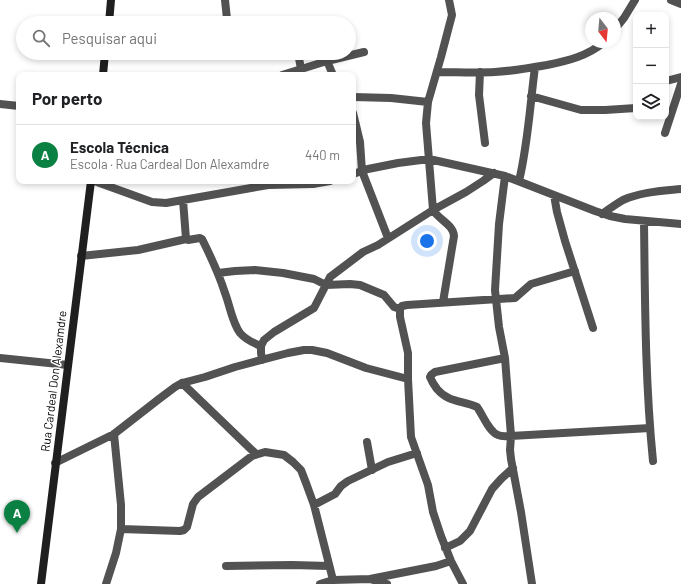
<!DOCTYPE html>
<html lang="pt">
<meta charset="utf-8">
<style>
body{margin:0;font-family:Barlow,sans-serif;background:#f2f2f2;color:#202124}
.controls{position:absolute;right:12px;top:12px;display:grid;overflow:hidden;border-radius:8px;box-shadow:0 2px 6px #0003}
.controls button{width:36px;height:36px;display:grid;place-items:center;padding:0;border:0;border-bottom:1px solid #e0e0e0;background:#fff;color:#202124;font:20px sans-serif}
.compass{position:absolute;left:585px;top:12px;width:36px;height:36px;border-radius:50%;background:#fff;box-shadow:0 2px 6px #0003;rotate:164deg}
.you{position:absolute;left:427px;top:241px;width:14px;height:14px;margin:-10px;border:3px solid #fff;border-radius:50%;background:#1a73e8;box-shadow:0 0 0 6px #1a73e833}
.badge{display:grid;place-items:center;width:26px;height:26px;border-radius:50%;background:#0b8043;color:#fff;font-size:13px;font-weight:700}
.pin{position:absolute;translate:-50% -33px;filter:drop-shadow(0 1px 2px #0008)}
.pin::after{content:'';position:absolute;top:21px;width:14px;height:12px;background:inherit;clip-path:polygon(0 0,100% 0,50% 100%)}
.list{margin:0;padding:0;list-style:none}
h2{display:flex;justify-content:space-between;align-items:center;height:52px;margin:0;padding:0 16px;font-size:17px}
h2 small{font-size:13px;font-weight:400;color:#757577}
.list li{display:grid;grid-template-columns:26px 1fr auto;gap:12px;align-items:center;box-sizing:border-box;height:60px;padding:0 16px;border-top:1px solid #e0e0e0}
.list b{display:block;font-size:15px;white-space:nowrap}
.list p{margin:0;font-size:13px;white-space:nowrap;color:#757577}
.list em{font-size:13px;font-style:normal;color:#757577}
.icon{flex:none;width:22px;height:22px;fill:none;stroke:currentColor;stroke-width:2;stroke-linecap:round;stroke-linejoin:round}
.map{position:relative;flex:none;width:681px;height:584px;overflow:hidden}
.search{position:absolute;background:#fff;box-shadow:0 2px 6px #0003;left:16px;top:16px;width:340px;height:44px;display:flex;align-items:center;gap:10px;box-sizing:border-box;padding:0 14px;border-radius:22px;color:#757577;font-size:15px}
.panel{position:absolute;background:#fff;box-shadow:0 2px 6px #0003;left:16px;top:72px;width:340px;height:112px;border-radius:8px}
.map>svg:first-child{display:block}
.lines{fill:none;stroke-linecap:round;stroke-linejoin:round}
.street{stroke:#525252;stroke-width:8}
.secondary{stroke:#1f1f1f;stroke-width:8}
.labels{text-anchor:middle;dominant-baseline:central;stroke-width:3;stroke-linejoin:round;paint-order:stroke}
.street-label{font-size:12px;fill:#000;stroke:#fff}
</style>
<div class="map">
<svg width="681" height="584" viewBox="0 0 681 584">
<rect width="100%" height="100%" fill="#fff"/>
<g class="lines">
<path class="street" d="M225 0 227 19 231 23
M671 0 681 4
M615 29 624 18 635 0
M298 53 301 69
M327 61 333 75
M437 72C456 72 476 73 495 72 513 71 530 68 547 65 567 61 588 56 604 42
M480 72 479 95 485 143
M282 75 327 61 364 52
M666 81 681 77
M531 96 581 110H605L636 108
M353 97 391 98 428 102
M0 104 19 106
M353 113 360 142 362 171 388 238
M665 133 681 84
M353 174 368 169 398 163 429 159 505 176 595 211 610 216 625 219 681 224
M505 176 499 224 495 290 499 327 505 358 511 436 510 450 511 459 521 512 532 584
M94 181 152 202 166 203 268 185 313 184 330 181
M519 181C528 144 530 105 535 67
M554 195 557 212 565 241 593 328
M183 200 186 239 188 240 200 238 202 239C211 257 219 274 225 293 230 306 232 322 240 333 246 340 253 343 261 346
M602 214C609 209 616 204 623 200 641 192 662 191 681 189
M644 221C645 301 645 381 653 461
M81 256 138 250 186 239
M218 273 235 271 255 270 283 273 314 279 326 285 350 284 360 285 384 295 394 307 400 309
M443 302 454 236C453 224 439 220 433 210L426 123 428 102 441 57 452 15 449 0
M0 358 68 365
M505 358 435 372 431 375 430 377C432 382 434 385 437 389 449 403 461 400 477 407 483 415 489 432 498 435 502 437 507 436 511 436L650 428
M262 360 261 353V346L264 340 274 332 314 308 330 277 363 252 378 245 433 210 466 192 483 181 494 173
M182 383 256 454
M367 442 372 470
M55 463 114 434 159 399 175 387 182 383 205 377 235 367 288 353 304 350H312L327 353 366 368 408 379
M314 505 335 494 341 486 348 481 388 462 417 453
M121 529 180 531 184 530 187 527 193 504 198 497 252 456 265 452 284 455 293 462 301 470 306 483 314 505 333 580
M445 548 460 541 470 531 492 489 501 479 513 468
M226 566 292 565 329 566
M370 579 436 566 451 561
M106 584 116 553 121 529V505L114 434
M320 584 333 580 370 579 387 584
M463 584 451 561 441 536 433 512 428 485 411 437 408 379V353L400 317V309L402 306 407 305 515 298 531 284 575 271"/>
<path class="secondary" d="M109 23 111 0
M103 75 105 53
M41 584 91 181"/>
</g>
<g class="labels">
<g class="street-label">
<text transform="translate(53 381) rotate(-83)">Rua Cardeal Don Alexamdre</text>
</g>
</g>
</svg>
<div class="controls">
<button>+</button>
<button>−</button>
<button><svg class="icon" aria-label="layers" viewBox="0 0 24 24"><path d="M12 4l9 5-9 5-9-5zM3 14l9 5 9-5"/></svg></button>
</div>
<svg class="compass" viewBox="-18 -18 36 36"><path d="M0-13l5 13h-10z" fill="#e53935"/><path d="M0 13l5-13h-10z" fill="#757577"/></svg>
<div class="you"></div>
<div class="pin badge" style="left:17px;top:533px">A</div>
<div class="search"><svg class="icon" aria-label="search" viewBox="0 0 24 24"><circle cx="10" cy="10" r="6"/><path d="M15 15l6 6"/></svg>Pesquisar aqui</div>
<section class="panel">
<h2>Por perto<small></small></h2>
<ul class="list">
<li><span class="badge">A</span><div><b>Escola Técnica</b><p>Escola · Rua Cardeal Don Alexamdre</p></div><em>440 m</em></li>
</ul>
</section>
</div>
